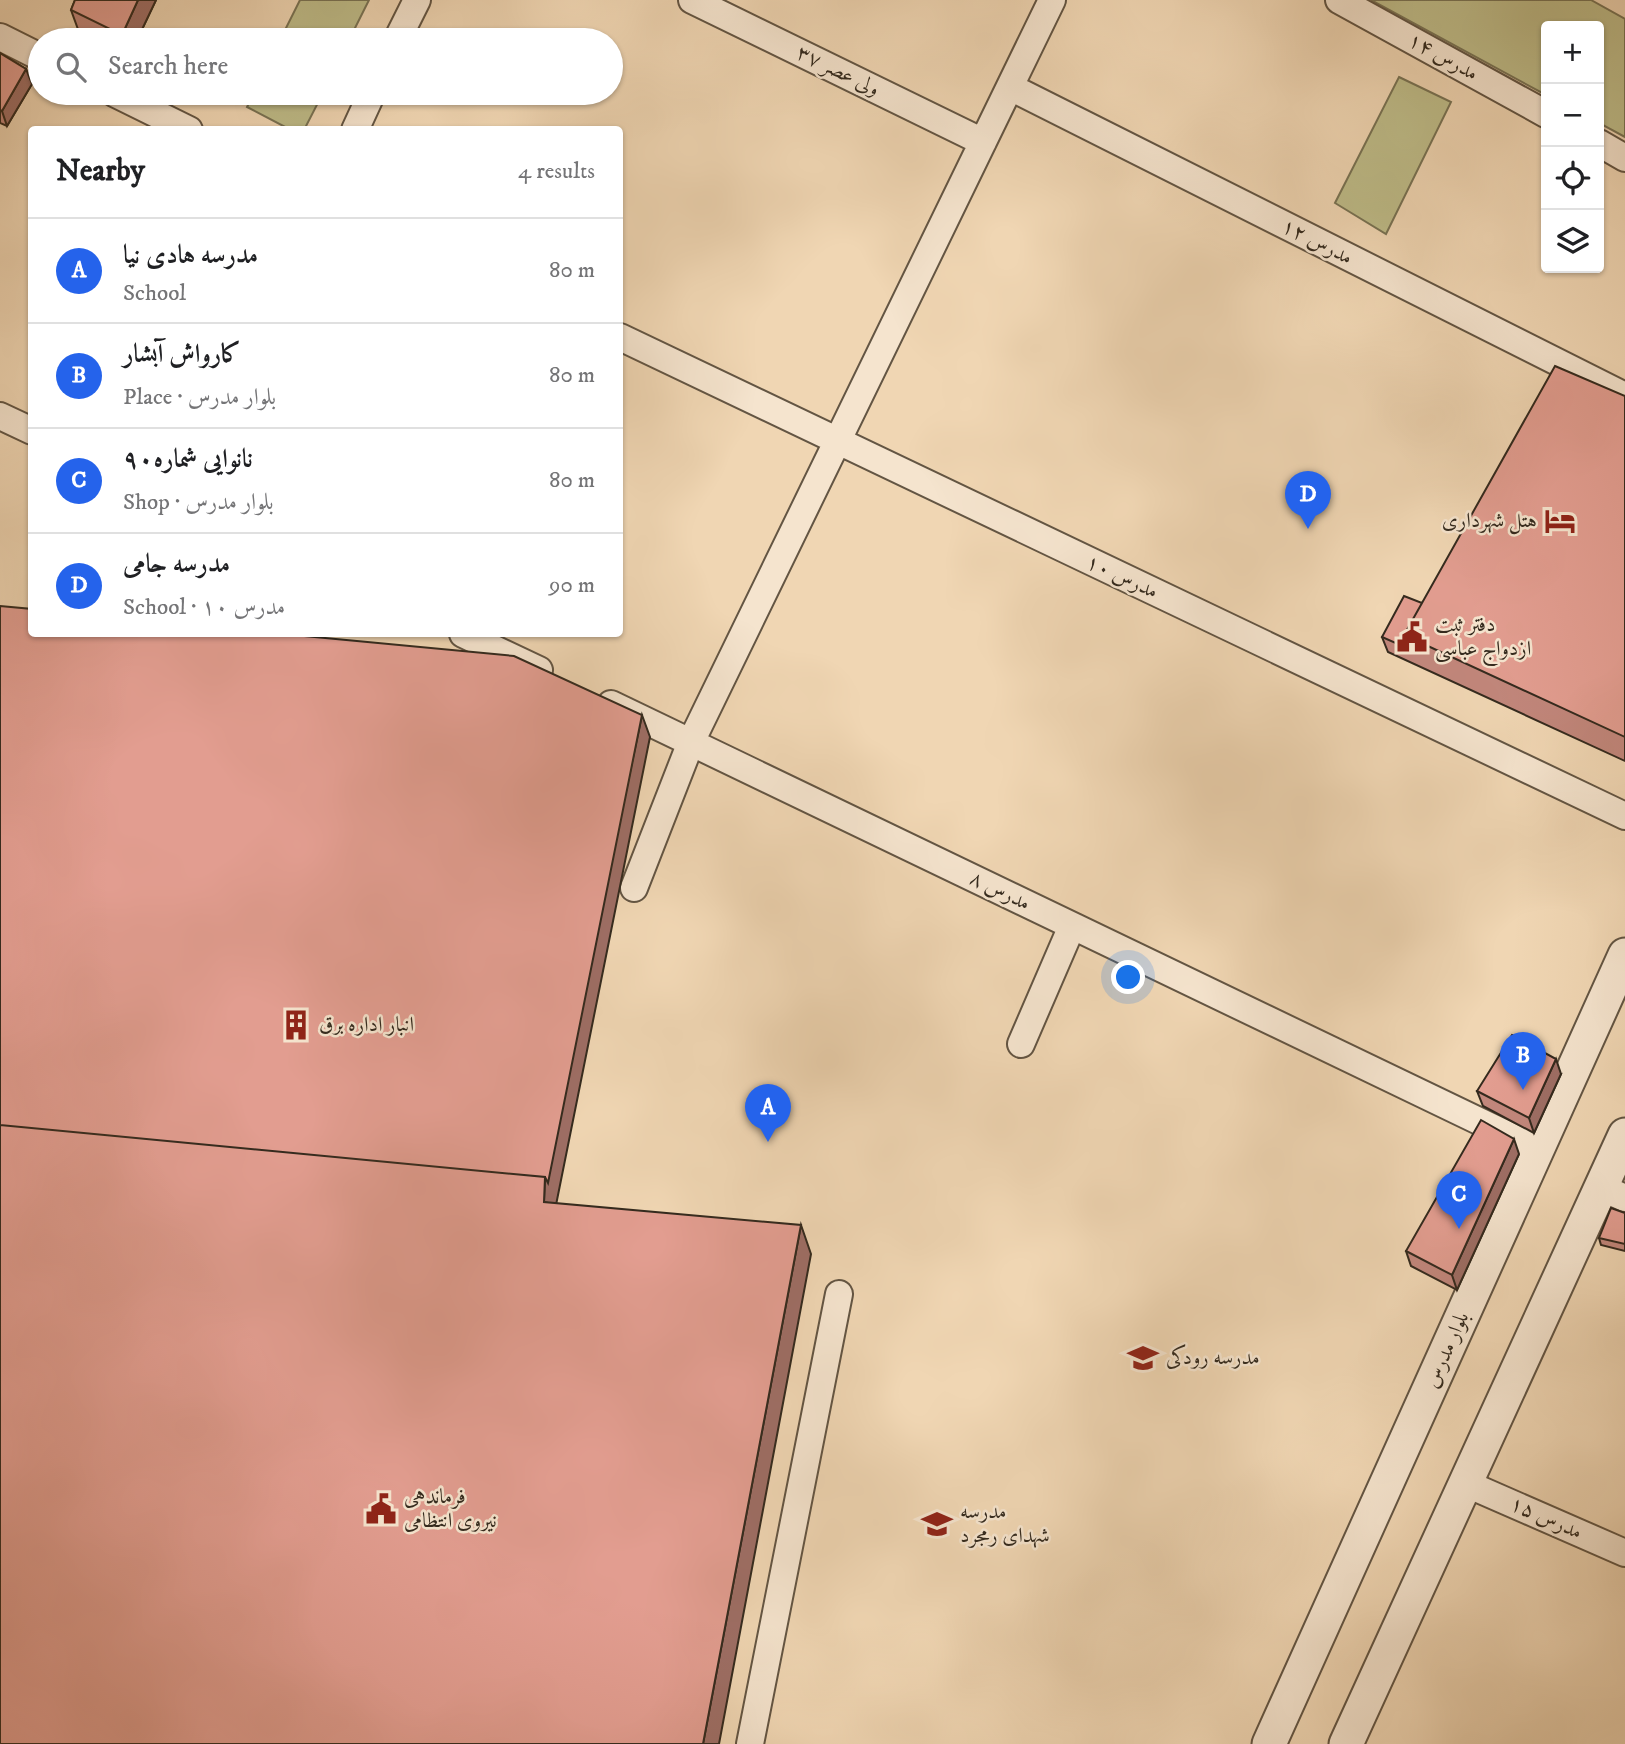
<!DOCTYPE html>
<meta charset="utf-8">
<style>
body{margin:0;font-family:"IM FELL DW Pica",Amiri,serif;background:#f6f6f6;color:#202124}
.controls{position:absolute;right:21px;top:21px;display:grid;overflow:hidden;border-radius:7px;box-shadow:0 2px 5px #0004}
.controls button{width:63px;height:63px;display:grid;place-items:center;padding:0;border:0;border-bottom:2px solid #e0e0e0;background:#fff;color:#202124;font:35px sans-serif}
.you{position:absolute;left:1129px;top:978px;width:24px;height:24px;margin:-18px;border:5px solid #fff;border-radius:50%;background:#1a73e8;box-shadow:0 0 0 10px #1a73e833}
.badge{display:grid;place-items:center;width:46px;height:46px;border-radius:50%;background:#2563eb;color:#fff;font-size:23px;font-weight:700}
.pin{position:absolute;translate:-50% -58px;filter:drop-shadow(0 2px 4px #0008)}
.pin::after{content:'';position:absolute;top:37px;width:24px;height:21px;background:inherit;clip-path:polygon(0 0,100% 0,50% 100%)}
.list{margin:0;padding:0;list-style:none}
h2{display:flex;justify-content:space-between;align-items:center;height:91px;margin:0;padding:0 28px;font-size:30px}
h2 small{font-size:23px;font-weight:400;color:#757577}
.list li{display:grid;grid-template-columns:46px 1fr auto;gap:21px;align-items:center;box-sizing:border-box;height:105px;padding:0 28px;border-top:2px solid #e0e0e0}
.list b{display:block;font-size:26px;white-space:nowrap}
.list p{margin:0;font-size:23px;white-space:nowrap;color:#757577}
.list em{font-size:23px;font-style:normal;color:#757577}
.icon{flex:none;width:38px;height:38px;fill:none;stroke:currentColor;stroke-width:2;stroke-linecap:round;stroke-linejoin:round}
.map{position:relative;flex:none;width:1625px;height:1744px;overflow:hidden}
.search{position:absolute;background:#fff;box-shadow:0 2px 5px #0004;left:28px;top:28px;width:595px;height:77px;display:flex;align-items:center;gap:18px;box-sizing:border-box;padding:0 24px;border-radius:38px;color:#757577;font-size:26px}
.panel{position:absolute;background:#fff;box-shadow:0 2px 5px #0004;left:28px;top:126px;width:595px;height:511px;border-radius:7px}
.map>svg:first-child{display:block}
.green{fill:#bebc89;stroke:#797354;stroke-width:2}
.lines{fill:none;stroke-linecap:round;stroke-linejoin:round}
.minor-casing{stroke:#635543;stroke-width:30}
.tertiary-casing{stroke:#635543;stroke-width:37}
.minor{stroke:#f5e4ce;stroke-width:26}
.tertiary{stroke:#f5e4ce;stroke-width:33}
.wall{fill:#c2877c;stroke:#342a1e;stroke-width:2}
.shaded-wall{fill:#9e6e65;stroke:#342a1e;stroke-width:2}
.building{fill:#e29d90;stroke:#342a1e;stroke-width:2}
.labels{text-anchor:middle;dominant-baseline:central;stroke-width:5;stroke-linejoin:round;paint-order:stroke}
.street-label{font-size:21px;fill:#342a1e;stroke:#f5e4ce}
.poi-label{font-size:21px;fill:#342a1e;stroke:#f5e4ce;text-anchor:start}
</style>
<div class="map">
<svg width="1625" height="1744" viewBox="0 0 1625 1744">
<rect width="100%" height="100%" fill="#f0d6b3"/>
<filter id="stains"><feTurbulence type="fractalNoise" baseFrequency=".00286" numOctaves="4"/><feColorMatrix values="0 0 0 0 .2 0 0 0 0 .09 0 0 0 0 .02 0 0 0 .5 -.17"/></filter>
<radialGradient id="worn" r=".72"><stop offset=".6" stop-color="#630" stop-opacity="0"/><stop offset="1" stop-color="#630" stop-opacity=".3"/></radialGradient>
<path class="green" d="M300 0H369L349 40H280Z
M1371 0H1591L1625 19V137L1599 123V26H1546V95Z
M1399 77 1451 102 1386 234 1335 203Z
M254 93H323L304 130 289 129 247 107Z"/>
<g class="lines">
<g class="minor-casing">
<path id="minor" d="M692 0 983 142
M1339 0 1546 114
M0 37 40 57
M397 40 417 0
M1010 87 1625 396
M114 93 189 130
M355 130 372 93
M1599 143 1625 158
M620 337 1625 816
M0 416 32 431
M463 634 539 670
M611 704 1537 1149
M634 888 691 742 1052 0
M1021 1044 1072 926
M1600 1187 1625 1198
M1467 1484 1625 1553
M750 1744 839 1294"/>
</g>
<g class="tertiary-casing">
<path id="tertiary" d="M1269 1744 1625 955
M1346 1744 1625 1135"/>
</g>
<use href="#minor" class="minor"/>
<use href="#tertiary" class="tertiary"/>
</g>
<path class="wall" d="M75 0H156L137 40H96L79 32 71 10Z
M0 53 26 69 32 84 7 126 0 123Z
M1625 396V761L1388 652 1382 637 1422 603Z
M1561 1074 1534 1133 1483 1106 1477 1091Z
M1519 1154 1457 1290 1411 1266 1406 1251Z
M1625 1213V1251L1601 1245 1599 1238Z"/>
<path class="shaded-wall" d="M138 0H156L137 40H123L122 35Z
M26 69 32 84 7 126 2 111Z
M642 715 650 737 556 1205 544 1202 545 1177Z
M1556 1059 1561 1074 1534 1133 1529 1118Z
M1514 1139 1519 1154 1457 1290 1452 1275Z
M801 1225 811 1254 719 1744H703Z"/>
<path class="building" d="M75 0H138L122 35 71 10Z
M0 53 26 69 2 111 0 110Z
M1555 366 1625 396V737L1404 635Z
M1404 596 1422 603 1404 635 1409 649 1382 637Z
M0 606 32 609V634H283L514 656 642 715 548 1183 545 1177 0 1125Z
M1512 1035 1556 1059 1529 1118 1477 1091Z
M1481 1120 1514 1139 1452 1275 1406 1251Z
M0 1125 545 1177 544 1202 801 1225 703 1744H0Z
M1611 1208 1625 1213V1244L1599 1238Z"/>
<defs>
<g id="hotel-bare" transform="scale(2.415)"><path d="M-6-4.5h1.5V1H6V5H4.5V3h-9V5H-6ZM-4 0a1.8 1.8 0 1 1 3.6 0ZM.5 0V-2.5h3Q6-2.5 6 0Z" fill="#8f2418" stroke="#f5e4ce" stroke-width="2.5" paint-order="stroke"/></g>
<g id="civic-bare" transform="scale(2.415)"><path d="M-.6-6.5H3V-4.5H.6V-3L4-1V1h2V6H-6V1h2V-1L-.6-3ZM-1.2 2.5V6h2.4V2.5Z" fill="#8f2418" stroke="#f5e4ce" stroke-width="2.5" paint-order="stroke"/></g>
<g id="building-bare" transform="scale(2.415)"><path d="M-4-6H4V6H1V3H-1V6H-4ZM-2.5-4.3h1.7v1.8h-1.7ZM.8-4.3h1.7v1.8H.8ZM-2.5-1h1.7V.8h-1.7ZM.8-1h1.7V.8H.8Z" fill="#8f2418" stroke="#f5e4ce" stroke-width="2.5" paint-order="stroke"/></g>
<g id="school-bare" transform="scale(2.415)"><path d="M0-5L7-2L0 1L-7-2ZM-4 1L0 2.5L4 1V4Q0 6-4 4Z" fill="#8f2418" stroke="#f5e4ce" stroke-width="2.5" paint-order="stroke"/></g>
</defs>
<g fill-rule="evenodd">
<use href="#hotel-bare" x="1560" y="521"/>
<use href="#civic-bare" x="1412" y="637"/>
<use href="#building-bare" x="296" y="1025"/>
<use href="#school-bare" x="1143" y="1358"/>
<use href="#civic-bare" x="381" y="1509"/>
<use href="#school-bare" x="937" y="1524"/>
</g>
<g class="labels">
<g class="street-label">
<text transform="translate(1443 57) rotate(29)">مدرس ۱۴</text>
<text transform="translate(838 71) rotate(26)">ولی عصر ۳۷</text>
<text transform="translate(1317 242) rotate(27)">مدرس ۱۲</text>
<text transform="translate(1122 577) rotate(25)">مدرس ۱۰</text>
<text transform="translate(1000 891) rotate(26)">مدرس ۸</text>
<text transform="translate(1447 1350) rotate(-66)">بلوار مدرس</text>
<text transform="translate(1546 1518) rotate(24)">مدرس ۱۵</text>
</g>
<g class="poi-label">
<text x="1537" y="521" text-anchor="end">هتل شهرداری</text>
<text x="1435" y="625">دفتر ثبت<tspan x="1435" dy="24">ازدواج عباسی</tspan></text>
<text x="319" y="1025">انبار اداره برق</text>
<text x="1166" y="1358">مدرسه رودکی</text>
<text x="404" y="1497">فرماندهی<tspan x="404" dy="24">نیروی انتظامی</tspan></text>
<text x="960" y="1512">مدرسه<tspan x="960" dy="24">شهدای رمجرد</tspan></text>
</g>
</g>
<rect width="100%" height="100%" filter="url(#stains)"/>
<rect width="100%" height="100%" fill="url(#worn)"/>
</svg>
<div class="controls">
<button>+</button>
<button>−</button>
<button><svg class="icon" aria-label="locate" viewBox="0 0 24 24"><circle cx="12" cy="12" r="6"/><path d="M12 2v4M12 18v4M2 12h4M18 12h4"/></svg></button>
<button><svg class="icon" aria-label="layers" viewBox="0 0 24 24"><path d="M12 4l9 5-9 5-9-5zM3 14l9 5 9-5"/></svg></button>
</div>
<div class="you"></div>
<div class="pin badge" style="left:768px;top:1142px">A</div>
<div class="pin badge" style="left:1523px;top:1090px">B</div>
<div class="pin badge" style="left:1459px;top:1229px">C</div>
<div class="pin badge" style="left:1308px;top:529px">D</div>
<div class="search"><svg class="icon" aria-label="search" viewBox="0 0 24 24"><circle cx="10" cy="10" r="6"/><path d="M15 15l6 6"/></svg>Search here</div>
<section class="panel">
<h2>Nearby<small>4 results</small></h2>
<ul class="list">
<li><span class="badge">A</span><div><b>مدرسه هادی نیا</b><p>School</p></div><em>80 m</em></li>
<li><span class="badge">B</span><div><b>کارواش آبشار</b><p>Place · بلوار مدرس</p></div><em>80 m</em></li>
<li><span class="badge">C</span><div><b>نانوایی شماره۹۰</b><p>Shop · بلوار مدرس</p></div><em>80 m</em></li>
<li><span class="badge">D</span><div><b>مدرسه جامی</b><p>School · مدرس ۱۰</p></div><em>90 m</em></li>
</ul>
</section>
</div>
